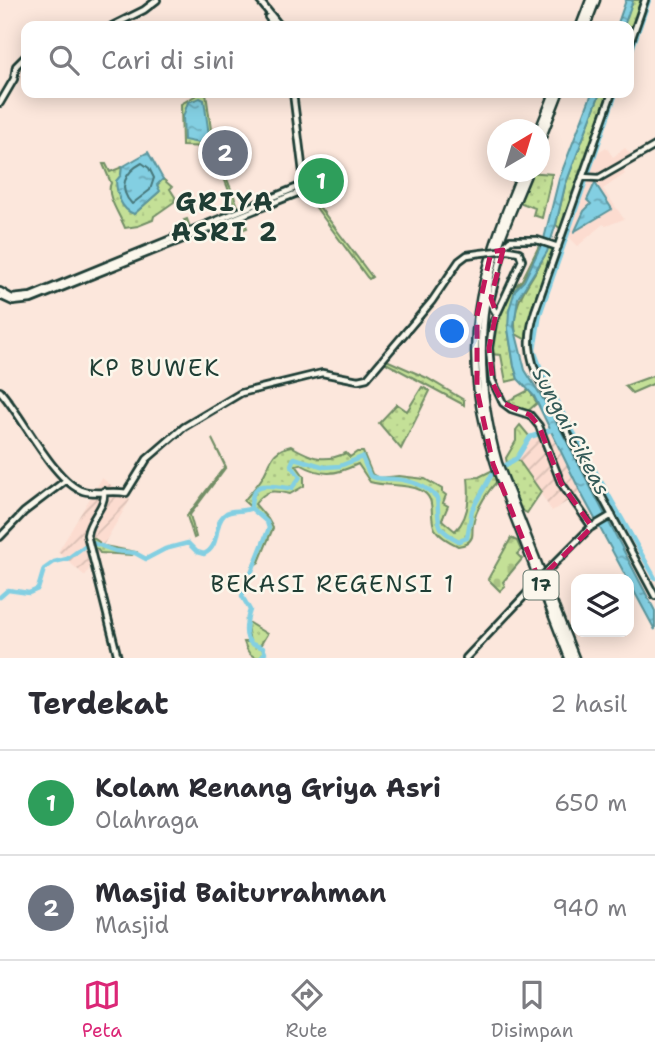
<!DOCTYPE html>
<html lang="id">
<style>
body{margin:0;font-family:"Shantell Sans",sans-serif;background:#f7f7f7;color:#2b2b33}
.controls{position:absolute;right:21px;bottom:21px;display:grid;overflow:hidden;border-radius:14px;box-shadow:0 4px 18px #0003}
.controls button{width:63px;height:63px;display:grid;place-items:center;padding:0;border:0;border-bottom:2px solid #e1e1e2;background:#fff;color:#2b2b33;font:35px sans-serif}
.compass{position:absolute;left:487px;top:119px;width:63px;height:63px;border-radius:50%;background:#fff;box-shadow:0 4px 18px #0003;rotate:38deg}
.you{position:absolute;left:453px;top:332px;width:24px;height:24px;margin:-18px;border:5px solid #fff;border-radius:50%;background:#1a73e8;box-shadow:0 0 0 10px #1a73e833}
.badge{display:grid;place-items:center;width:46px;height:46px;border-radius:50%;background:#db2777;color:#fff;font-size:23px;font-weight:700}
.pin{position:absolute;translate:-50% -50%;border:4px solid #fff;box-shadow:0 2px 7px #0006}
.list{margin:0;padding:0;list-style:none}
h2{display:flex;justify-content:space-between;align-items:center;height:91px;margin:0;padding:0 28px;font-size:30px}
h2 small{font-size:23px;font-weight:400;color:#7c7c81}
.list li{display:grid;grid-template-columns:46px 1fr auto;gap:21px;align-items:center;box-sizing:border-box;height:105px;padding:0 28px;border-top:2px solid #e1e1e2}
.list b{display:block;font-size:26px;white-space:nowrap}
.list p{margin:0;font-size:23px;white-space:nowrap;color:#7c7c81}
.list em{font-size:23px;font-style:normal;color:#7c7c81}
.icon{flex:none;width:38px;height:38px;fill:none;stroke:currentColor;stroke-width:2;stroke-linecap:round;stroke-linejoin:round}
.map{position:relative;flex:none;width:655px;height:658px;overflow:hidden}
.search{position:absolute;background:#fff;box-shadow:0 4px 18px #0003;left:21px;right:21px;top:21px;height:77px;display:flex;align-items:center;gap:18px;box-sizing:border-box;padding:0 24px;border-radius:14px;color:#7c7c81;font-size:26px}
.sheet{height:301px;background:#fff}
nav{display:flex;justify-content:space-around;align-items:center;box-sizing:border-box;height:98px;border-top:2px solid #e1e1e2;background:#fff;font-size:19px;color:#7c7c81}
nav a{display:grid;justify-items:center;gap:4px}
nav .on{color:#db2777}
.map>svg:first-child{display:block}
.built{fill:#fcdcd0}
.industrial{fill:url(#industrial-furrows)}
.grass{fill:url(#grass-dots);stroke:#728e66;stroke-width:2}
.forest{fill:url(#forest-crowns);stroke:#728e66;stroke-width:2}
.cemetery{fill:url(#cemetery-stones);stroke:#728e66;stroke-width:2}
.park{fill:#c4e097;stroke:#728e66;stroke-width:2}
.water{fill:url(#water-ripples);stroke:#5b959c;stroke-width:2}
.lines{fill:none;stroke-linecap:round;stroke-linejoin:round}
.shore{stroke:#47777a;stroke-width:2}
.river{stroke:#83cfe2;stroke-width:4.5}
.secondary-casing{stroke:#1f3d34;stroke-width:10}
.highway-casing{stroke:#1f3d34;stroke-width:11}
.secondary{stroke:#fbf7ec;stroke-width:4.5}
.highway{stroke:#fbf7ec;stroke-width:6}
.secondary-bridge-casing{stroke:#1f3d34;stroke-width:10;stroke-linecap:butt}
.secondary-bridge{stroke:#fbf7ec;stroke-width:4.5}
.marked{fill:none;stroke:#c2185b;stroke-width:5;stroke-dasharray:14 9;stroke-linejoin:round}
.labels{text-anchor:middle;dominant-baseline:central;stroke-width:5;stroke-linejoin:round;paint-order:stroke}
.shield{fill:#fbf7ec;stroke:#61756b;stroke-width:2}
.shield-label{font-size:18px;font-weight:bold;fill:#1f3d34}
.water-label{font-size:21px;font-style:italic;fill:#335a57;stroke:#fbf7ec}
.quarter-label{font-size:23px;letter-spacing:2px;fill:#1f3d34;stroke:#fbf7ec}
.district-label{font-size:26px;font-weight:bold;letter-spacing:2px;fill:#1f3d34;stroke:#fbf7ec}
</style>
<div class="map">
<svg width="655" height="658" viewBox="0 0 655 658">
<defs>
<pattern id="industrial-furrows" width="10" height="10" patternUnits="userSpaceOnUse" patternTransform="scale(1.75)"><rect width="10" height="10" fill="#fcdcd0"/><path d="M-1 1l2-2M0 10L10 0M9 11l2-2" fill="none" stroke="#d8beb3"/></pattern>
<pattern id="grass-dots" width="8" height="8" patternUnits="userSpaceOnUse" patternTransform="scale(1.75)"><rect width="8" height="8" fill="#c4e097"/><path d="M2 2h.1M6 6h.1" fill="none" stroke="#a8c183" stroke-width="1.8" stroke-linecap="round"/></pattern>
<pattern id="forest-crowns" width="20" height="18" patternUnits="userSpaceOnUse" patternTransform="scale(1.75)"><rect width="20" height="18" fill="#c4e097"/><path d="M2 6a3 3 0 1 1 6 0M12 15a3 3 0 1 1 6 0" fill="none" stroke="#a8c183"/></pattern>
<pattern id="cemetery-stones" width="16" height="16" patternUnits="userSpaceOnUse" patternTransform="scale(1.75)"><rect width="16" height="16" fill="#c4e097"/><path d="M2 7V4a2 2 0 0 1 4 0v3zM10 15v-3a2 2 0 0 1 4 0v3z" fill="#a8c183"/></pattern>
<pattern id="water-ripples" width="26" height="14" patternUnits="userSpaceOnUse" patternTransform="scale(1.75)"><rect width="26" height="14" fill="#83cfe2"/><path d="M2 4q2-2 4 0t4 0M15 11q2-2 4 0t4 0" fill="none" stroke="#6ba9b8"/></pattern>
</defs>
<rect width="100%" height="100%" fill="#fce7dc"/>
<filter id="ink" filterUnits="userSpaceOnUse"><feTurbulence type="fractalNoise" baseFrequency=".0143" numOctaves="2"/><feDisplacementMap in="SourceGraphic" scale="14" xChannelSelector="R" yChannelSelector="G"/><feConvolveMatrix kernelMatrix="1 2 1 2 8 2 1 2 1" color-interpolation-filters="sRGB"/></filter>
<g filter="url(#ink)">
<path class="built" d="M606 147 613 157 625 148 633 157 622 164 625 166 622 168 625 174 603 189 624 219 606 226 603 224 578 246 567 235 595 154Z"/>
<path class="industrial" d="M550 431 581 493 552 511 517 458 530 437Z
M102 478 130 500 85 576 58 552Z"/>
<path class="grass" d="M633 0H645L629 46V26H623Z
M200 93H206L213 144 216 147 215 150 240 211 298 187 302 182H308L311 187 309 193 372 277 369 279 367 277 306 194 300 192 242 216 247 228 244 229 239 217 194 234 190 232 184 220 187 219 191 230 237 212 212 147 182 146 181 104Z
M600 93H612L563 231 556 225 565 186Z
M103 164H106L110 172 122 167 121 175 134 214 159 192 157 185 163 179 172 187 170 189 175 197 174 202 154 216 153 220 138 226 125 228C120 215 105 195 111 183Z
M528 172 552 174 542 218 533 215 535 208 516 201Z
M541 242 531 268 515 290 508 329 514 366 518 379 506 382 501 355 490 354 492 326 512 284 516 285 522 280Z
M549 245 562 249 541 311 534 344 516 334C509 296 538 278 549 245Z
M384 359 427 378 464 400V405L382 361Z
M422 387 430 391 401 449 379 423 397 404 407 411Z
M529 390 537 403 528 411 514 408 506 402Z
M212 439 226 467 190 515 196 537 194 538 187 516 225 466Z
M291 446C312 458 324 463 346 453L350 457 357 452H363L372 474 379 478 399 476 425 479 442 489V492L446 495 443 503 448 506 442 520 455 531C469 518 470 496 468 478L479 477 495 469 499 479C487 492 476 508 473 525 472 529 473 533 472 537 469 544 464 545 458 546 450 542 440 537 435 529 428 516 438 498 420 490 404 483 387 487 370 482L358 464C335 475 323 477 300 464L296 465 304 476V486L290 494C273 490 266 489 255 504L268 519 273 528 259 562 253 566 269 528 267 522 244 501C250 493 257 486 262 478 272 462 270 451 291 446Z
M517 458 541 492 527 513 518 508 500 469Z
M89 535 99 542V545L136 552 132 555 100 553 97 549 91 548Z
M246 621 267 634 260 646 265 653 261 658C250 658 247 651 244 642H250Z"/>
<path class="forest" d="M520 425 530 437 517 458 507 464 506 458 516 441V430Z"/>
<path class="cemetery" d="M511 538 517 541 521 550 517 554 522 559 503 582 505 586 500 591 488 579Z"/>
<path class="park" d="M655 375V383L632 393 625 386Z"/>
<path class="water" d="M626 0H633L624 26H617Z
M592 93H600L565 186 556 224 547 252 518 298 514 326 525 370 553 415 655 611V630L581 493 534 396 518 379 514 366 508 329 509 310 515 290 524 281 544 239 559 179Z
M200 98 204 100 209 135V139L199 143 184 140 183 117 188 102Z
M148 152 163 179 157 185 160 191 134 214C120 209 117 194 116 181L121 175 122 167Z
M595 183 612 209 575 231 584 211 591 204 587 200Z"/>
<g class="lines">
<path class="shore" d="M142 163 149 168 154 178 150 190 132 204C117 188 125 172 142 163Z"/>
<path class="river" d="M629 58 649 0
M616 93 540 314 534 350 542 372 560 408 655 578
M500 469 517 458 530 437 551 430
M251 508 267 522 269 528 242 596 250 610C247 619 242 637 252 644 256 646 260 646 263 648L265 653 261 658
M0 597 8 590 29 593 38 589 44 569 54 562 67 559 86 545 93 543 115 551 135 553 146 559 165 549 188 543 197 552 204 554C221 546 213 525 224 515 231 508 243 513 251 508 251 475 274 488 292 488L300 477 291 465 294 458 325 467 340 466 362 457 370 476C378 480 385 478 394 479 410 480 427 486 437 498 440 523 433 528 459 541L467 538 472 510 492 474"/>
<g class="secondary-casing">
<path id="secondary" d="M259 0 280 26
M268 17 275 26
M112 26 144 10 157 0
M629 46 645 0
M293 93 304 181
M612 93 535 311C527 337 528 357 540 381L655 596
M0 103 14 79 16 66 26 56
M582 177 599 178 655 146
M299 188a6 6 0 1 1 12 0a6 6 0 1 1-12 0Z
M508 250 519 252 522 260 493 323 489 348 492 380 503 403 511 409 530 415 539 426 561 483 592 527
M0 291 12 298 31 296 298 187
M0 296 13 302 31 300 300 192
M496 313 490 303 491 298 504 246 510 240H537L558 247
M0 391C22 415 54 482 83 491 96 495 112 490 126 493L147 459 184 427 241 393 322 373 358 380 367 378 432 301 459 261 467 255 481 253
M104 491C106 508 89 518 87 535L118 658
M0 537 24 512 66 480
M549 569 590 528 612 515
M466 658 531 589"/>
</g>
<g class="highway-casing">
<path id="highway" d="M580 26 590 0
M586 26 596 0
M539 130 554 93
M540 142 559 93
M522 172C503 218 485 263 478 313 466 392 493 463 521 534 537 576 553 617 569 658
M528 172C519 195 508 218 500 241 475 315 477 389 498 463L575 658"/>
</g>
<use href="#secondary" class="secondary"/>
<use href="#highway" class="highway"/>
<g class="secondary-bridge-casing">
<path id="secondary-bridge" d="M481 253 508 250
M531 589 549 569"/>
</g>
<use href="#secondary-bridge" class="secondary-bridge"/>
</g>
</g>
<path class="marked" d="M503 250 491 298 496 313 489 348 493 384 503 403 530 415 539 426 561 483 592 527 539 580 493 464 477 390V316L491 252Z"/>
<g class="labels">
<rect class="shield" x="523.5" y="570.5" width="35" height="29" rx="5"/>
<g class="shield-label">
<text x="541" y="585">17</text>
</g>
<g class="water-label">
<text transform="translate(571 431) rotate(62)">Sungai Cikeas</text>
</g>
<g class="quarter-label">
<text x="155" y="368">KP BUWEK</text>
<text x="333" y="584">BEKASI REGENSI 1</text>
</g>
<g class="district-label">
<text x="225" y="201">GRIYA<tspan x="225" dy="30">ASRI 2</tspan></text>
</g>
</g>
</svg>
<div class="controls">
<button><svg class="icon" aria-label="layers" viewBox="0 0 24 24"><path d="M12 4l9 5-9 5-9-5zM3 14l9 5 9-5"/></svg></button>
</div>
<svg class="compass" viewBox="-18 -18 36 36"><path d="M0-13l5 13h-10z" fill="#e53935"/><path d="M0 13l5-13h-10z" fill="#7c7c81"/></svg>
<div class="you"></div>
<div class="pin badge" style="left:321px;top:181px;background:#2e9e5b">1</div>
<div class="pin badge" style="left:225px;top:153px;background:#6b7280">2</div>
<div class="search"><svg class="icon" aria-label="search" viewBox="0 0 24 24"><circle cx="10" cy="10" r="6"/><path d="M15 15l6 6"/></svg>Cari di sini</div>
</div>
<section class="sheet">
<h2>Terdekat<small>2 hasil</small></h2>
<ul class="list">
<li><span class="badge" style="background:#2e9e5b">1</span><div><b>Kolam Renang Griya Asri</b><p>Olahraga</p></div><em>650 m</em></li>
<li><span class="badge" style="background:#6b7280">2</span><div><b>Masjid Baiturrahman</b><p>Masjid</p></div><em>940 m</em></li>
</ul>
</section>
<nav>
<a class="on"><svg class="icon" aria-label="map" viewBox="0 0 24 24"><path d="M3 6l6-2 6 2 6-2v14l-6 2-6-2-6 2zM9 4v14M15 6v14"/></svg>Peta</a>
<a><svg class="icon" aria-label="directions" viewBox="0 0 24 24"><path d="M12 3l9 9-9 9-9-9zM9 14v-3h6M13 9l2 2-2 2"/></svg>Rute</a>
<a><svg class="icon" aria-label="saved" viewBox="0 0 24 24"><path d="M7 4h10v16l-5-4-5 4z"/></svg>Disimpan</a>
</nav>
